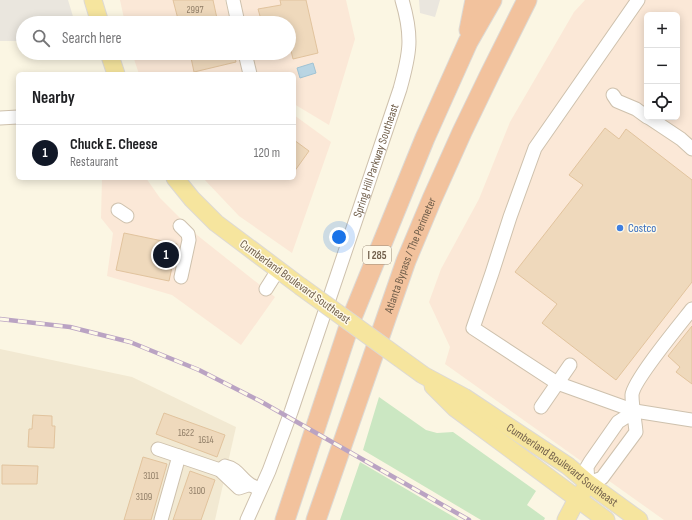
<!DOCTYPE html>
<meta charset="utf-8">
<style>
body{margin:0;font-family:"Sofia Sans Condensed",sans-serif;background:#f6f6f6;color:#202124}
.controls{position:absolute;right:12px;top:12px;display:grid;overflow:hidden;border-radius:6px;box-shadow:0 2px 10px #0003}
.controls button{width:36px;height:36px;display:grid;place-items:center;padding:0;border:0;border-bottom:1px solid #e0e0e0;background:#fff;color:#202124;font:20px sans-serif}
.you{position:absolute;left:339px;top:237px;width:14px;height:14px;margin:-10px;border:3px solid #fff;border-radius:50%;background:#1a73e8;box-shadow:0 0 0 6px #1a73e833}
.badge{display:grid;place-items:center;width:26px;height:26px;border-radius:50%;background:#111827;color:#fff;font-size:13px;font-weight:700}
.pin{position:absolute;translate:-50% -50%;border:2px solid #fff;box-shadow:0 1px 4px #0006}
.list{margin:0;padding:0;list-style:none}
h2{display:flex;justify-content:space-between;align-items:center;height:52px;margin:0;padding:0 16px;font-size:17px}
h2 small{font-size:13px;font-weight:400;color:#757577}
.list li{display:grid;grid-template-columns:26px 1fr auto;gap:12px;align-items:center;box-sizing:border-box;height:56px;padding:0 16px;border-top:1px solid #e0e0e0}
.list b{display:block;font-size:15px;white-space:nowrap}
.list p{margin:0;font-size:13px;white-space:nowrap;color:#757577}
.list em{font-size:13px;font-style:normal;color:#757577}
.icon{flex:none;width:22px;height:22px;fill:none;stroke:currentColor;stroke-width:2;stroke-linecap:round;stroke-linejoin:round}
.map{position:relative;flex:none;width:692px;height:520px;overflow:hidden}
.search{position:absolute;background:#fff;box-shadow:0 2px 10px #0003;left:16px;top:16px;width:280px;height:44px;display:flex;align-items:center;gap:10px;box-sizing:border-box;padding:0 14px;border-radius:22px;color:#757577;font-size:15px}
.panel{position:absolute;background:#fff;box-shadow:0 2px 10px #0003;left:16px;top:72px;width:280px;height:108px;border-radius:6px}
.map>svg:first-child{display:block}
.residential{fill:#f2e9d2}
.commercial{fill:#fbe8d7;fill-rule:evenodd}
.industrial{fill:#eae6de}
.green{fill:#cbe7c2}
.water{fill:#b9d5e3;stroke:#a0c3d4}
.building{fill:#efd9bc;stroke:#e1c39d}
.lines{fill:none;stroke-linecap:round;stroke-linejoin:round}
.minor-casing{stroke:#cec1ad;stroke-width:15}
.major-casing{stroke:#ddd9d4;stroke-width:19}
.highway-casing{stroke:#ddd9d4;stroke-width:21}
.minor{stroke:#fff;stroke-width:13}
.major{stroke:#f6e59e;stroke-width:17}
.highway{stroke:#f2c29d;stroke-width:19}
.rail-casing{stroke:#baa3c3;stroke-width:4.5}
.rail{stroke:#fef9e9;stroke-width:3;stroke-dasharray:9;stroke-linecap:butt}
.major-bridge-casing{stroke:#ddd9d4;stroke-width:19;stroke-linecap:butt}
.major-bridge{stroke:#f6e59e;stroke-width:17}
.shop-dot{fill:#3f7fe0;stroke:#fef9e9;stroke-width:1.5}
.labels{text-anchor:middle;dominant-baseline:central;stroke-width:3;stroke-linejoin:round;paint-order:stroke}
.number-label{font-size:10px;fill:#907e67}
.shield{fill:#fef9e9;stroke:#9b8d7a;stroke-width:1}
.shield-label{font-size:11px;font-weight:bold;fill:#715f4b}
.street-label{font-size:12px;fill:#715f4b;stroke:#fef9e9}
.shop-label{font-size:12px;fill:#366cbe;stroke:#fef9e9;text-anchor:start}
</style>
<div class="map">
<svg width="692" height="520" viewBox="0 0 692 520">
<rect width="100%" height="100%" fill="#fbf6e3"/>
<path class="residential" d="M0 349 132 377 236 427 215 520H0Z"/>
<path class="commercial" d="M120 0H225L231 23H125Z
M238 0H346L355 39 329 125 294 104V74H255L251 53H289V23H244Z
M585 0H692V520H664L445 364 450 347 429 302 441 269 479 199 510 122 574 12ZM647 15H677V117H647Z
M132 53H238L243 71 245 74H139Z
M294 115 331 142 292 253 239 216 203 178H294Z
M102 178H146L160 198 197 235 275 297 241 345 172 295 107 276 113 233 101 218Z"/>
<path class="industrial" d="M0 0H68L75 23H23V41H0Z
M419 0H440L435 17 420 13Z"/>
<path class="green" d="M379 397 426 430 437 433 453 432 536 491 527 505 545 518 544 520H481L363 450Z
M360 462 459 520H340Z"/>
<path class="water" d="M313 63 316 73 300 78 297 68Z"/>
<path class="building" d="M173 0H213L218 23H179Z
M280 0H306L318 53 293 59 289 42V23H285L284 21 274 23H262L258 9 281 5Z
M190 53H234L236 62 194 72Z
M605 128 619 139 626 129 692 180V282L616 380 542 323 557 304 515 272 583 185 569 175Z
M294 140 309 151 294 172Z
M124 233 177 244 169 281 116 270Z
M692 326V384L676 372 680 367 668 356Z
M164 413 225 435 217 457 156 434Z
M33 415 52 416V426H55L54 448 28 447 29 429H32Z
M143 457 167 464 151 520H124Z
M2 465 38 466 37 484H2Z
M190 471 215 480 201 520H173Z"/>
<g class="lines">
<g class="minor-casing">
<g id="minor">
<path d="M233 0 238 23"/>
<path d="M638 0 535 148 510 217 492 273 473 328 557 383 635 411 692 420"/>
<path d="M245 53 250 74"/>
<path d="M613 95 617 101 636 109 647 117"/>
<path d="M648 117 681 139 692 149"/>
<path d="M0 118 18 117"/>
<path d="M118 210 127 216"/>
<path d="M180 226 188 234 189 240 181 277"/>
<path d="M266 289 278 270"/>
<path d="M541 407 570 365"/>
<path d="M635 411 618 422 590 462 587 467 588 483 602 478 636 432C635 420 632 406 632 395 633 381 681 323 692 309"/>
<path d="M158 449 220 470 239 488 248 485"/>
<path d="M220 470 225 466C240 469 241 482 255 487"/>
<path d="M161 520 179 456"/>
<path id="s1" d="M247 520 269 471 291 412 400 89C410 53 413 37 402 0"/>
</g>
</g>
<g class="major-casing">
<g id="major">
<path d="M93 0 100 23"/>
<path d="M109 53 116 74"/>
<path d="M175 178 192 199 216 223 300 286"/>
<path id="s2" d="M423 375 464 397 491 415 568 466 588 483 639 520"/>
<path d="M433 386 455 408 606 520"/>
<path d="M566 520 577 499 584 490"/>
</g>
</g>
<g class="highway-casing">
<g id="highway">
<path d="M469 30 475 0"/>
<path d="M285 520 351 320 425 138 468 42 492 0"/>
<path id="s3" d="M316 520 406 261 432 199 462 132 490 74 527 0"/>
</g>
</g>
<use href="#minor" class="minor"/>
<use href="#major" class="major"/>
<use href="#highway" class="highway"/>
<g class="rail-casing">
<path id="rail" d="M0 319 70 327 130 342 199 370 260 401 469 520"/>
</g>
<use href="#rail" class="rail"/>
<g class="major-bridge-casing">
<path id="major-bridge" d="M300 286 423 375"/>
</g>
<use href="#major-bridge" class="major-bridge"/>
</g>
<circle class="shop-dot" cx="620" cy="228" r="4"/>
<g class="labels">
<g class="number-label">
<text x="195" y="10">2997</text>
<text x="186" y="433">1622</text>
<text x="206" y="440">1614</text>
<text x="151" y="476">3101</text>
<text x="197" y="491">3100</text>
<text x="144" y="497">3109</text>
</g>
<rect class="shield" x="363" y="246" width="28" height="18" rx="3"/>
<g class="shield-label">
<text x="377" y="255">I 285</text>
</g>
<g class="street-label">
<text stroke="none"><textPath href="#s1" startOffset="382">Spring Hill Parkway Southeast</textPath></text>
<text stroke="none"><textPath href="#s3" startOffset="281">Atlanta Bypass / The Perimeter</textPath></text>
<text transform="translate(295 282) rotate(36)">Cumberland Boulevard Southeast</text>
<text stroke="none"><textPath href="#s2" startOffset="166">Cumberland Boulevard Southeast</textPath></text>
</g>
<g class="shop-label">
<text x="628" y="228">Costco</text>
</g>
</g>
</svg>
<div class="controls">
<button>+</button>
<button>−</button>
<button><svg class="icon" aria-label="locate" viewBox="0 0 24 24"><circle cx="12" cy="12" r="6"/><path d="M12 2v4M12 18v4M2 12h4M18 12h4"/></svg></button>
</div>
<div class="you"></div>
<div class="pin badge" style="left:166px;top:255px">1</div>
<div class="search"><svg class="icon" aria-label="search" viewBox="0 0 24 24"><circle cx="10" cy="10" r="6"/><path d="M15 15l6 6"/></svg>Search here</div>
<section class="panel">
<h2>Nearby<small></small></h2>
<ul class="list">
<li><span class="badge">1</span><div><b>Chuck E. Cheese</b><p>Restaurant</p></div><em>120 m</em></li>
</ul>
</section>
</div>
